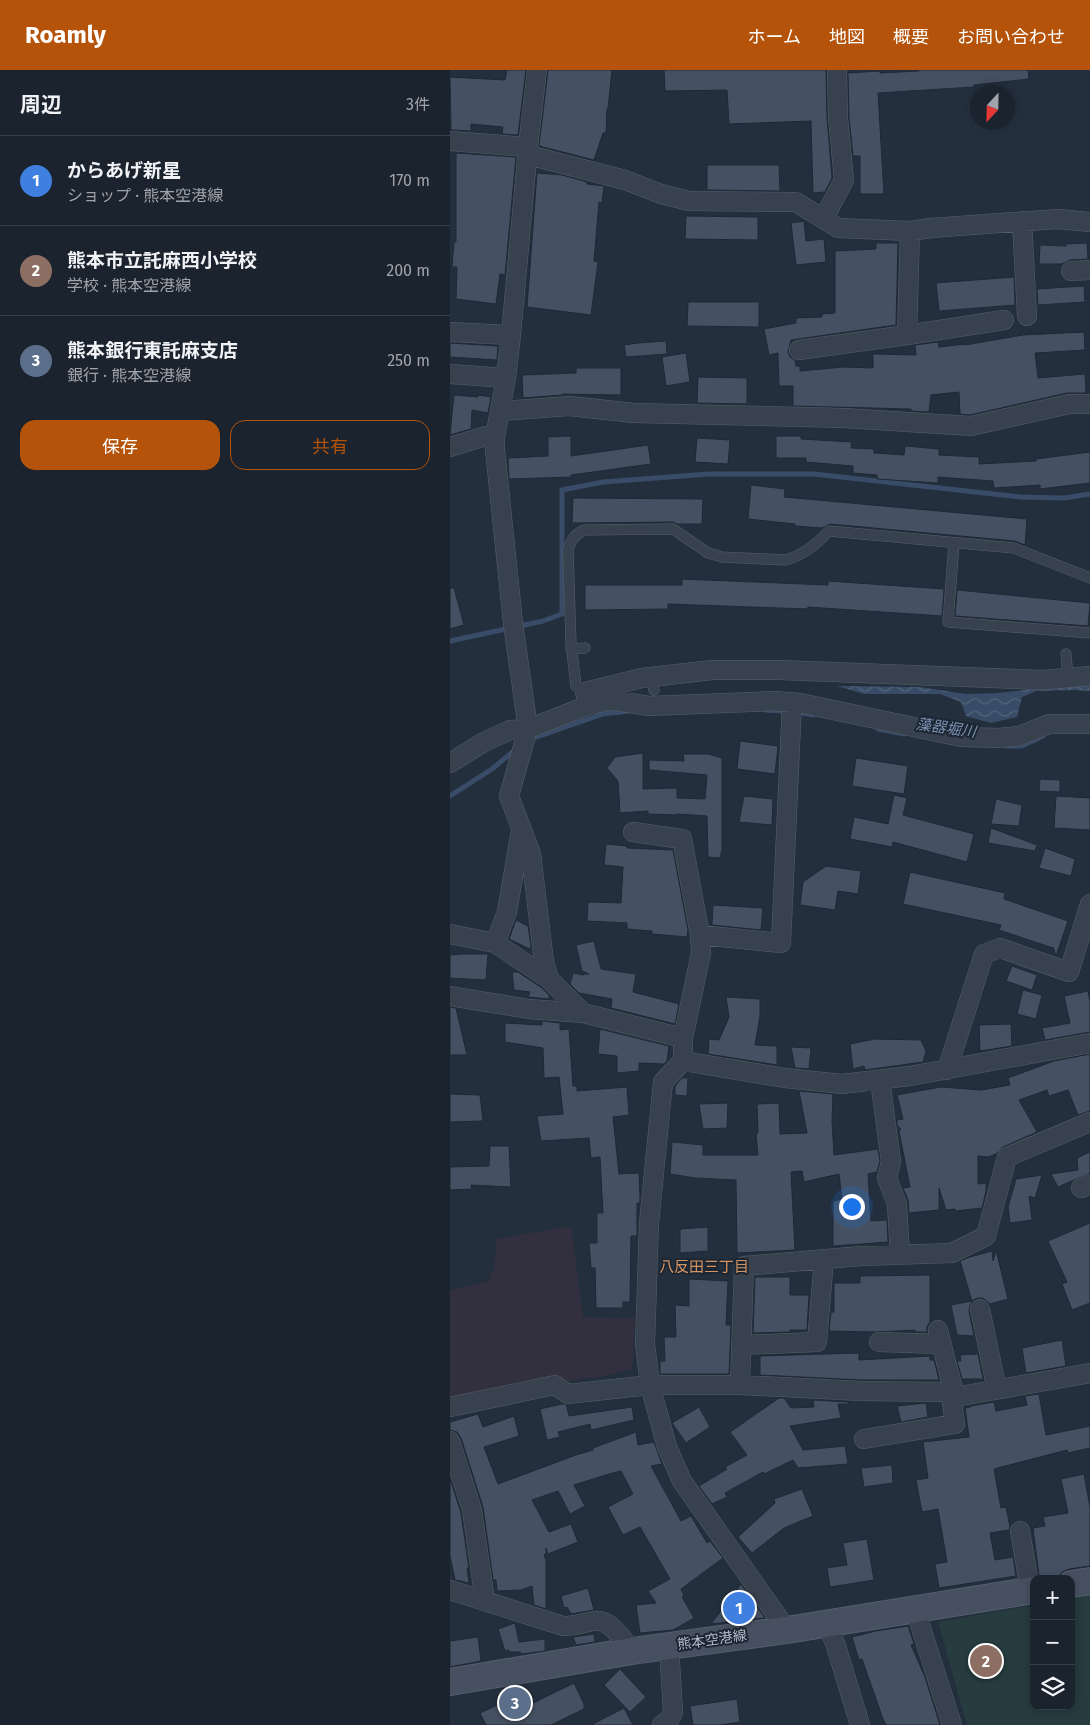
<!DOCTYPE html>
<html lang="ja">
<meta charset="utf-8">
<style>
body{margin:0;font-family:"Fira Sans","Noto Sans JP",sans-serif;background:#282f3a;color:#f1f3f6}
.controls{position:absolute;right:15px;bottom:15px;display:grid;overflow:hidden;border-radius:10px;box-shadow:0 2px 8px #0003}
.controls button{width:45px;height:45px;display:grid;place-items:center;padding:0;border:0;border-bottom:1px solid #39404a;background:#1b232e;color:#f1f3f6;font:25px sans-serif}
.compass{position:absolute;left:520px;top:15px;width:45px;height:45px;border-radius:50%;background:#1b232e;box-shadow:0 2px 8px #0003;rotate:202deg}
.you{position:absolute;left:401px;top:1136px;width:18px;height:18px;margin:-12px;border:4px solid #fff;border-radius:50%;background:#1a73e8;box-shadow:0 0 0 8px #1a73e833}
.badge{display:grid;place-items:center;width:32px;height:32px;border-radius:50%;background:#b45309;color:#fff;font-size:16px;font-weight:700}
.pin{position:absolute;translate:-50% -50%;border:2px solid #fff;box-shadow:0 1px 5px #0006}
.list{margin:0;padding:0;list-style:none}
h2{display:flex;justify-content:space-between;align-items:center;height:65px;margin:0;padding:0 20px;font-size:21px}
h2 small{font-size:16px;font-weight:400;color:#a0a4aa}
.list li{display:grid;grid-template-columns:32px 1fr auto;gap:15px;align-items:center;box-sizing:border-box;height:90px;padding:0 20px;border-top:1px solid #39404a}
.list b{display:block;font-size:19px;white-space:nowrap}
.list p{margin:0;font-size:16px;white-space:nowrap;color:#a0a4aa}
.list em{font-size:16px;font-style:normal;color:#a0a4aa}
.actions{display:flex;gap:10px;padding:15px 20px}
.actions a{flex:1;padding:11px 0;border:1px solid #b45309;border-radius:15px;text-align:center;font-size:18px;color:#b45309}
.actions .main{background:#b45309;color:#fff}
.icon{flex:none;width:28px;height:28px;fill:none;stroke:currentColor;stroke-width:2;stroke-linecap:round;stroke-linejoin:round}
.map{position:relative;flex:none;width:640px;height:1655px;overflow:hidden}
header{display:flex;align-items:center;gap:30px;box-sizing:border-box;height:70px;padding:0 25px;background:#b45309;color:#fff}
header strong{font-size:24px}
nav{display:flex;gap:28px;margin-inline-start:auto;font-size:18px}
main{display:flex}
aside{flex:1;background:#1b232e}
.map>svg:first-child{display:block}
.medical{fill:#32303f}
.garden{fill:#263c3f}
.water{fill:url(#water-waves)}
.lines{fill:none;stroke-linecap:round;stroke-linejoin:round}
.stream{stroke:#394c67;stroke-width:5}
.building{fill:#455162;stroke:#1f2835}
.lane-casing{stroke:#565f6c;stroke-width:11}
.street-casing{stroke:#565f6c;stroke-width:20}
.secondary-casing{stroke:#565f6c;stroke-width:28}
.lane{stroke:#38414e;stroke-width:10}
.street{stroke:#38414e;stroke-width:19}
.secondary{stroke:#465061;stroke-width:26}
.labels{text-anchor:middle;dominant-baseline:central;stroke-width:4;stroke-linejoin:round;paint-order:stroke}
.street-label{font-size:14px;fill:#b4bcc9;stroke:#1d2633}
.water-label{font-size:15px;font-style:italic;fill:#7c92b1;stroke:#1d2633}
.neighbourhood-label{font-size:15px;fill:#d59563;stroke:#1d2633}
</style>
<header>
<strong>Roamly</strong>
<nav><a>ホーム</a><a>地図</a><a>概要</a><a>お問い合わせ</a></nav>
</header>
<main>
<aside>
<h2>周辺<small>3件</small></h2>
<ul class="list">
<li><span class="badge" style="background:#3f7fe0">1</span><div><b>からあげ新星</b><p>ショップ · 熊本空港線</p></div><em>170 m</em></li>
<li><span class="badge" style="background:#8d6e63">2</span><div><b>熊本市立託麻西小学校</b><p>学校 · 熊本空港線</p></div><em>200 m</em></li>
<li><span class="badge" style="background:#5c6f8a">3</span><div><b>熊本銀行東託麻支店</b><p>銀行 · 熊本空港線</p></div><em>250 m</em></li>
</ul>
<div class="actions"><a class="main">保存</a><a>共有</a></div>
</aside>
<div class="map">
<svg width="640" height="1655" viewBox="0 0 640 1655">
<defs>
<pattern id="water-waves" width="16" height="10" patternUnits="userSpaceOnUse" patternTransform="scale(1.25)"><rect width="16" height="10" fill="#394c67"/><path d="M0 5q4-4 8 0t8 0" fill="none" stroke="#53647b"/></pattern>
</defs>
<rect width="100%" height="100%" fill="#242f3e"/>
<path class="medical" d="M121 1156 133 1247 185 1248 182 1299 155 1306 119 1311 107 1305 65 1313 0 1330V1220L38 1212 44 1198 47 1169Z"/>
<path class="garden" d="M640 1525V1655H517L488 1552 584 1535V1636H621V1528Z"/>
<path class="water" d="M640 614V621L624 620 586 621 572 627 567 647 541 653 516 646 511 632 490 624H414L387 616 469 617 516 624 548 623 609 616Z"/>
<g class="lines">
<path class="stream" d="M0 571 93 551 112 544V420L153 412 259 404H364L571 427 614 428 640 424
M315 640 334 641
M347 642 363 645
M428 659 454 664
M84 668 153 644 179 641
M556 676H572L593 666
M0 726 42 699 65 680"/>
</g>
<path class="building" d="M57 0H76L68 65 52 64 53 57 21 54V61L1 60 0 7 55 10Z
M98 0H162L158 39H157L156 63H153L144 90 89 76Z
M214 0H376L377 48 382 108 375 122 363 123 361 51 279 54 277 20 215 21Z
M469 0H578L579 9 524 15V17L428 23 434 124H410V86H403L399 47 398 3 430 1V3L469 1Z
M6 83 66 87 55 205 50 204 46 234 6 229 7 197H2L4 172H6Z
M257 95H329L330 121 257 120Z
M87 103 112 105 137 112V114L154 116 152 133 149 132 144 191 148 192 141 245 77 237Z
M236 146 308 147V170L235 169Z
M354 151 356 171 374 169 376 192 346 195 341 153Z
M426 173H448L446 255 341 270 338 282 340 287 345 290 346 296H350V301L394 297 423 298V284L466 285 465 275 488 272 489 277 515 274V275L573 265 634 262 635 280 585 283 588 308 635 304 636 323H617L520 345 510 344 509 322 481 325 479 342 461 341V339L343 336V316H329L328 283 319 285 314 259 346 253V248L372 247V244L385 243V181L426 179Z
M637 173 638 189 620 190 612 194H589L590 175 616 176V174Z
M564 207 565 235 489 241 486 213Z
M634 216 635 232 588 235 587 219Z
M238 232H309V257L237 256Z
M216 271 217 284 176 287 174 275 188 273Z
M0 273 48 276 47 290 0 287Z
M236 283 240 312 216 316 212 287Z
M126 298H171V325L112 324V325L73 328 72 305 126 303Z
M248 307 297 308V334L247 333Z
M4 325 28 327V325L41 327 38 343 22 340 21 359 0 365Z
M121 366V386L198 375 201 394 121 405 122 407 59 409 58 388 98 386V367Z
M326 366H351V369L402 372 401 378 424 379V383L454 385 455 376 489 379V385L529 387V394L586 391V389L640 382V413L590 419V415L544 418 543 411 488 407V413L427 409V405L403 403V396L356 392V388H326Z
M247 368 280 370 278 394 245 392Z
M301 415 335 419 334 427 577 449 575 475 565 471 380 454 372 458 345 456V454L298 449Z
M123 428 253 429 252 454H227L223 452 122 453Z
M232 509 378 515V511L494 519 492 546 358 537 357 539 218 534V539L135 540V515H232Z
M0 518H4L14 555 0 559Z
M507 520 640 533 638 556 505 546Z
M290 671 328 676 325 704 287 699Z
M193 683V719L227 718V728L255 729 257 705 199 700V690L234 691 233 684H258L272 688V780L270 788 258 787 257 746 227 744V745L198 744V741L170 743 168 711 157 698 165 687Z
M406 688 458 696 454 724 402 716Z
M590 709 610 710V722L589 721Z
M444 725 457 728 453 745 524 764 517 792 443 772 442 777 400 769 404 747 438 754Z
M294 726 323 729 322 755 289 752Z
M606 726 640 728V760L604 758Z
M546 729 572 735 569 756 541 754Z
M541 758 587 775 585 781 538 773Z
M156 774 177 776V778L223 780 238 860 237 867 202 864V861L177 859V853L137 851 138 832 171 833 173 797 154 795Z
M595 778 625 789 621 806 589 798Z
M376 796 411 801 408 824 388 821 385 840 350 835 353 812Z
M460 802 555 823 554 829 618 851 606 886 603 877V878L549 860 551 855 453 834Z
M263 835 313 838 311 860 262 855Z
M66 850 78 856 81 876 80 879 59 869Z
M144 871 151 899 186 904 183 922 229 934 225 954 161 938 162 929 129 923 120 914 123 903 134 905 133 904H139L132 901 126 875Z
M13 884H38L36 910 0 908V885Z
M562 896 587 905 582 920 556 911Z
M62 902H68L92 918 99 925V929L78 927 80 922 64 920Z
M573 920 592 925 586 949 567 944Z
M638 921 640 932V962L595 970 592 958 620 953 614 926Z
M276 927 310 929V946L305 975 327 976V995L258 984 259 969 269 970 279 947Z
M0 937 6 938 17 985H0Z
M92 951 110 953V960L119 959 123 1016H127V1021L177 1017 179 1045 163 1047 169 1104 189 1103 190 1126V1133H187V1166H181L180 1232H173V1238H146L145 1198H141L139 1173H147V1143H153L150 1087 141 1088 139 1068 91 1071 87 1046 113 1044 109 1007 94 1008 93 978 55 972V953L92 955Z
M561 954 562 976 530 981 529 955Z
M150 959 219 976 217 991 214 994 189 993V1001L167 1003V986L148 984Z
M425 969 471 970 476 981 473 992 415 1000 414 996 403 999 400 974Z
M341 977 361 978 359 999 345 998Z
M640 984V1041L628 1045 618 1020 599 1026 597 1020 569 1030 587 1062 553 1077 546 1084 538 1087 528 1086V1114L536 1113V1121L532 1138 505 1141V1139L496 1140 489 1118V1140L459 1143 458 1130 453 1118 460 1117 449 1061 451 1059 447 1055V1050L453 1049 447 1025 491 1017 531 1020 560 1015 558 1008 604 991Z
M232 1008H238L237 1026 225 1025V1016Z
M349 1021 383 1024 382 1052 384 1085 428 1079 430 1091 427 1102 418 1104 421 1151 437 1150 438 1172 383 1176V1131L392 1129 389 1104 354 1112 352 1101 341 1102 345 1180 287 1183 286 1110 245 1108 220 1104 222 1072 253 1075V1085H308L306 1064 308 1063 307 1034 329 1033 330 1064 357 1063Z
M0 1024 30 1025 33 1051 0 1052Z
M278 1033 277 1058 253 1059 249 1034Z
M40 1076H59L61 1117 21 1115 22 1119 0 1120V1097L39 1096Z
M640 1082V1103L608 1117 601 1104 628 1100 627 1088Z
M592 1105 585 1128 579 1126 582 1150 560 1153 558 1137 566 1109Z
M640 1153V1233L622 1240 612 1214 617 1212 598 1171Z
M258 1157V1181L230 1183V1159Z
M546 1180 558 1229 540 1234 533 1228H528L523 1230 520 1235 519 1241 524 1266 507 1265 501 1235 522 1231 510 1191 520 1187 542 1181 543 1191Z
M480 1205V1252L477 1256V1262H465V1260L424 1262 379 1261 381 1242H384V1213H410V1206Z
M305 1207H340V1225H359L357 1260H340V1262L303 1263Z
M239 1209 278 1211 276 1255H281L279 1304H210V1291H215L214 1267H226L225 1235 239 1236Z
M612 1270 616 1296 576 1303 572 1278Z
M409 1283V1290L480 1286V1290H484L489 1310H412L310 1305V1286Z
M528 1284 533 1309H512L507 1291H511L510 1285Z
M589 1324 596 1365 640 1356V1378L618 1383 617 1380 544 1399 551 1438 556 1437 560 1457 559 1460 540 1463 545 1490 563 1487 566 1506 489 1518 485 1494 497 1492 488 1439 472 1442 466 1410 478 1408 473 1372 519 1367 515 1338 521 1337V1336L544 1332 546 1341 577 1335 575 1326Z
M329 1328H334L341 1338 364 1337 363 1330 398 1332 399 1334H388L391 1348 340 1356 353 1380 395 1376 398 1394 348 1398 343 1390 314 1404 313 1402 275 1423 277 1427 262 1434 249 1416 277 1399 275 1397 297 1385 280 1362Z
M476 1333 478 1347 451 1352 447 1336Z
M112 1334H116L119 1346 182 1337 184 1350 141 1360 140 1354 108 1362 110 1367 97 1370 90 1339Z
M249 1337 260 1357 236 1373 222 1353Z
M28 1344 33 1357 64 1346 69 1366 34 1377 48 1414 126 1385 143 1380V1378L186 1362 188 1375 204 1372 212 1394 201 1396 231 1451 241 1446 257 1473 260 1471 273 1488 231 1519 234 1526 232 1527 244 1548 223 1560 190 1563 186 1535 206 1533 198 1521 220 1509 190 1457 173 1465 158 1437 183 1424 171 1401 159 1404 124 1415 135 1436 120 1444 108 1421 82 1430 99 1462 121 1454 128 1472 98 1484 96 1478V1484L94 1485 96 1490V1539L84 1535 82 1516 71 1520 47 1521 46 1510H43L33 1437 11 1368 7 1362 0 1360V1352Z
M442 1395 443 1413 414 1417 411 1398Z
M634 1404 640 1437V1496L619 1499 612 1502 609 1506 592 1508 589 1506 583 1458 595 1456 593 1447 618 1443 611 1409Z
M0 1408 11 1443 19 1498H17L19 1513 5 1510 0 1486Z
M352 1419 363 1446 334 1458 302 1483 288 1467 325 1433 324 1429Z
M417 1469 424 1510 380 1517 377 1498 397 1495 393 1473Z
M291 1514 315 1548 261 1554Z
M138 1518 144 1540 121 1544 117 1537 114 1538 111 1526Z
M65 1553 69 1572 95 1569V1581L72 1584 70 1582H59V1580L55 1581 48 1559Z
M458 1556 464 1574 461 1575 475 1607 490 1655H436L433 1649 412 1589 409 1590 402 1567 426 1561Z
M144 1564 145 1572 126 1575 123 1567Z
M28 1567 31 1591 0 1597V1571Z
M170 1599 196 1627 180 1642 154 1615Z
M124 1613 134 1634V1639L101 1655H36L30 1643 73 1623 79 1635Z
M287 1629 290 1652 270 1655H243L240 1636Z
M174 1638 183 1655H141Z"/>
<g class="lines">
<g class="lane-casing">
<path id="lane" d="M504 473 498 552 640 563
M121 579 135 578
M616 584 618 608
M201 607 204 620
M135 622 126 616 121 574 118 480C121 470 124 465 134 460L223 459 258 483 272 487 336 490C353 485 367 474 379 461L564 478 640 508"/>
</g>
<g class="street-casing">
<path id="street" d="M87 0 78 77 61 265 56 308 45 367V380L63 553 78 659 59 726 81 784 94 892 99 909 133 943 233 968V991L213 1012 199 1153 195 1274 200 1315 217 1377 232 1411 337 1560
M0 71 78 77
M78 85 175 110 211 124 239 131 346 132 388 158 460 161 481 158 608 149 640 152
M374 148 394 110 388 48 387 0
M572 151 577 246
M621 201 640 200
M0 262 61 265
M457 265 554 250
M349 280 457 265 460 161
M0 304 56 308
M51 341 119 336 184 343 394 348 521 356 619 334H640
M0 377 36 366 45 367
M139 635 160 630 199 636 324 631 350 633 511 667 549 668 569 666 599 654H640
M0 693 34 672 60 660 78 659 139 635 135 622 192 608 262 600H329L594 610 640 606
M183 762 232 769 250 865 251 883 233 968
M0 864 45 873 99 909
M250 865 331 873 342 633
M45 873 57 842 71 760
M0 926 79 939 133 943
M233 991 335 1008 392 1014 460 1006 640 973
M497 1000 534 884 550 878 619 902 640 834
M430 1010 441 1092 437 1108 447 1134 450 1185
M631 1118 640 1114
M530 1239 547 1320
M488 1260 505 1327
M429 1272 491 1274
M291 1275 367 1272 374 1189
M290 1315 294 1196 411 1186 502 1183 536 1166 557 1087 640 1052
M0 1337 105 1315 118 1324 200 1315H290L412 1321 495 1322 505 1327 640 1303
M414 1369 505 1354 501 1326
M0 1371 22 1440 35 1531
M570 1461 580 1520
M0 1520 113 1556C124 1556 133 1553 144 1551 161 1549 172 1569 182 1581
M465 1539 502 1655
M376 1553 385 1573 410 1655
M212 1655 219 1650 223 1642 219 1576"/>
</g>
<g class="secondary-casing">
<path id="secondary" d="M621 1514 640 1511
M0 1612 182 1581 337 1560 584 1520"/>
</g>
<use href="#lane" class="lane"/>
<use href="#street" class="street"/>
<use href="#secondary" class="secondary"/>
</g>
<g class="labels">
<g class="street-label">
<text transform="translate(262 1570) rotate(-8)">熊本空港線</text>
</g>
<g class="water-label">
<text transform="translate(496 658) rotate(8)">藻器堀川</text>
</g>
<g class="neighbourhood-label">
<text x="254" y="1197">八反田三丁目</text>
</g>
</g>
</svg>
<div class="controls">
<button>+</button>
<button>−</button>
<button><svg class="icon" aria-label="layers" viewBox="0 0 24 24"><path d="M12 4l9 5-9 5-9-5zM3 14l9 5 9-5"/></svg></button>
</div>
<svg class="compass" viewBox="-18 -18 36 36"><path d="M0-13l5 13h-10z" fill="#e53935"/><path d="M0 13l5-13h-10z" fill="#a0a4aa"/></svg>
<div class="you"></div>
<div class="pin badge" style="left:289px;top:1538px;background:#3f7fe0">1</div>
<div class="pin badge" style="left:536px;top:1591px;background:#8d6e63">2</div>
<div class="pin badge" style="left:65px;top:1633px;background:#5c6f8a">3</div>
</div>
</main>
